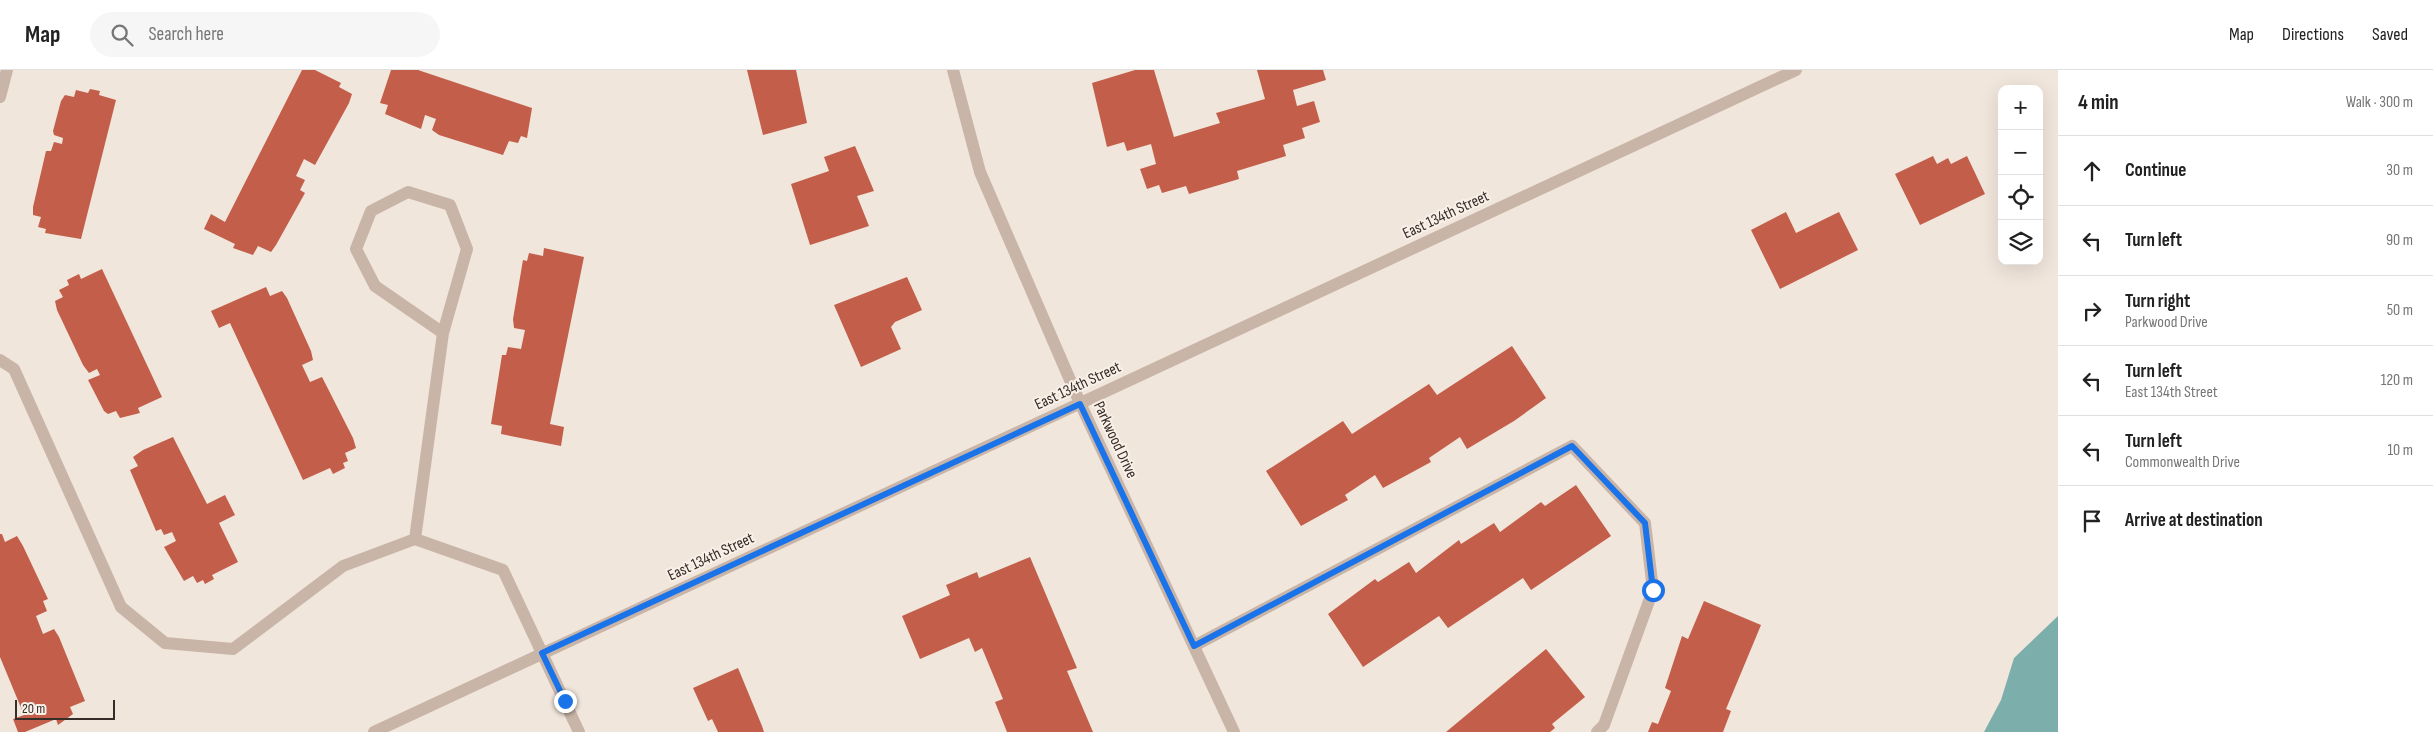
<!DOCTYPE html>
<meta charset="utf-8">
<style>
body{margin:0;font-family:"Sofia Sans Condensed",sans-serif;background:#f6f6f6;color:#222}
.controls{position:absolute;right:15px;top:15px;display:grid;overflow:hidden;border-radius:10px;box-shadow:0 5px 20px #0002}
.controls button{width:45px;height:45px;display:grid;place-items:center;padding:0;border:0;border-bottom:1px solid #e0e0e0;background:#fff;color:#222;font:25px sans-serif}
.scale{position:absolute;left:15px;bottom:12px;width:100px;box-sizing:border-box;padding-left:5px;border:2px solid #362c28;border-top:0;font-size:14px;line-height:18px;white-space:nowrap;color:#362c28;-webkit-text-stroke:4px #f9f0e8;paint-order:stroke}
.stop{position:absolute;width:15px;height:15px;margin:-11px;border:4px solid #1a73e8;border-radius:50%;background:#fff}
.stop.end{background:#1a73e8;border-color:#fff;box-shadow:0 1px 5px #0008}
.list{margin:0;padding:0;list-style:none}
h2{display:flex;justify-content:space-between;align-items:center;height:65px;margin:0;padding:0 20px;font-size:21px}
h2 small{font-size:16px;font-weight:400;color:#767676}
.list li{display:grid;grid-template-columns:32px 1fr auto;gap:15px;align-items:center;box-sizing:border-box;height:70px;padding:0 20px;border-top:1px solid #e0e0e0}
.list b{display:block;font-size:19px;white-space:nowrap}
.list p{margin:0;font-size:16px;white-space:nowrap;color:#767676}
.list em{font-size:16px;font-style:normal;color:#767676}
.icon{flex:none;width:28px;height:28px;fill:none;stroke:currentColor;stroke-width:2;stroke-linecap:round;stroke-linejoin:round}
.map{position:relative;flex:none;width:2058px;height:662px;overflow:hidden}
header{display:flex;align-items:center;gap:30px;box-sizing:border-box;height:70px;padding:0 25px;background:#fff;border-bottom:1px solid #e0e0e0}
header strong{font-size:24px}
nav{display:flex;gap:28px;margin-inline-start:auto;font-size:18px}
.search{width:350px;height:45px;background:#f6f6f6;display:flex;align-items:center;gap:12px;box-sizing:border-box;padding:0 18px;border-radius:28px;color:#767676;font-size:19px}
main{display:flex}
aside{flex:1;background:#fff}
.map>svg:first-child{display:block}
.water{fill:#7caeac}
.building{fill:#c25e49}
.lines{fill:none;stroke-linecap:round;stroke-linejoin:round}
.service{stroke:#c9b5a8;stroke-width:12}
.minor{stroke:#c9b5a8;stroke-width:12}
.tertiary{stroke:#c9b5a8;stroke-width:12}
.route{stroke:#1a73e8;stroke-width:6}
.labels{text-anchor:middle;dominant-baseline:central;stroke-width:4;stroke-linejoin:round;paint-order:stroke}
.street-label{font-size:16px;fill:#362c28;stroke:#f9f0e8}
</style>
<header>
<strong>Map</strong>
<div class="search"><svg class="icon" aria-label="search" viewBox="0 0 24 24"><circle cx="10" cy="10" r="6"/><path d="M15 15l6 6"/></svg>Search here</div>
<nav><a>Map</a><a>Directions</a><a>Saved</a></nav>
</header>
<main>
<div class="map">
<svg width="2058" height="662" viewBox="0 0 2058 662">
<rect width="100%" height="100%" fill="#f1e6dc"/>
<path class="water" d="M2058 546V662H1984L2001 630 2014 588Z"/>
<path class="building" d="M302 0H315L341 13 339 17 352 24 349 33 315 95 304 89 296 106 305 110 300 120 305 123 276 175 271 182 258 176 253 185 233 178 235 174 204 159 211 144 225 152Z
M391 0H418L532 38 527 68 521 66 518 73 509 71 503 85 439 65 432 60 436 49 425 45 421 59 385 44 388 35 380 33Z
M747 0H796L807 53 763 65Z
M1135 0H1154L1174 67 1220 53 1216 43 1265 29 1257 0H1323L1326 10 1293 20 1297 36 1314 31 1320 52 1302 58 1305 68 1283 75 1286 86 1237 101 1239 109 1189 124 1186 116 1162 123 1159 115 1147 119 1140 99 1156 94 1151 74 1127 81 1124 72 1107 77 1092 13Z
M90 19 100 21 99 25 116 30 81 169 45 163 46 159 38 157 41 147 33 145V137L46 81H51L54 72 62 74 63 68 54 65 53 61 61 31 65 25 74 27 76 20 88 23Z
M855 76 874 121 857 126 869 156 810 175 791 114 829 101 824 87Z
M1933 86 1937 94 1948 88 1951 94 1967 86 1985 124 1920 155 1895 104Z
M1786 142 1796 163 1839 142 1858 180 1780 219 1751 160Z
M544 178 584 187 550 354 564 357 561 376 501 364 502 356 491 354 502 285H506L508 277 521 279 525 260 514 258 513 249 523 190 527 191 529 183 543 186Z
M102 199 162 327 138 338 140 343 120 348 116 341 108 344 104 341 88 310 100 305 97 299 89 303 83 295 57 240 55 231 63 227 59 220 69 215 67 210 79 204 81 209Z
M907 207 922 240 895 252 891 257 901 279 861 297 834 235Z
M266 217 270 226 282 221 287 228 311 281 313 290 302 295 310 312 322 307 353 368 356 378 345 383 348 391 343 393 345 398 333 404 330 398 303 410 230 253 219 258 211 241Z
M1512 276 1546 328 1514 351 1467 379 1460 367 1429 388 1431 392 1383 418 1375 405 1345 425 1348 430 1301 456 1266 401 1343 351 1352 364 1429 314 1437 325Z
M173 367 207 434 225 425 235 445 219 453 238 492 212 505 214 509 205 514 203 510 197 513 193 506 184 511 164 477 176 471 172 462 164 465 161 459 156 461 130 400 138 396 133 387 143 380Z
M1576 415 1611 466 1531 520 1523 508 1448 558 1439 546 1363 597 1328 544 1375 509 1378 512 1409 492 1416 503 1459 470 1461 474 1494 453 1500 462 1541 432 1545 436Z
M0 464H2L5 472 17 466 23 476 48 529 43 531 47 541 36 546 43 564 54 559 59 567 85 631 70 637 73 644 58 655 56 649 25 662H18L13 649 24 645 0 587Z
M1030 487 1077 598 1067 601 1093 662H1007L995 632 1003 629 982 578 975 582 969 568 920 589 902 546 950 525 946 515 977 502 979 508Z
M1704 531 1761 555 1726 639 1731 641 1723 662H1648L1652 652 1658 654 1671 621 1665 618 1682 566 1688 569Z
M1546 579 1585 627 1552 654 1555 658 1550 662H1446Z
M738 598 762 656 764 662H718L712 649 708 651 693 618Z"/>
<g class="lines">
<path class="service" d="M0 27 7 0
M0 290 14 299 121 537 165 573 233 579 343 496 415 469 503 500 542 583
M415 469 443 263 467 179 450 135 408 122 371 141 356 179 375 216 443 263
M1194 576 1572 376 1645 453 1653 520 1604 655 1597 662"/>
<path class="minor" d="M542 583 579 662"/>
<path class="tertiary" d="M953 0 980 102 1080 333 1234 662
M374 662 1796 0"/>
</g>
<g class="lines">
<path class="route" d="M565 631 542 583 1080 334 1194 576 1572 376 1645 453 1653 520"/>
</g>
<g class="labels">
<g class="street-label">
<text transform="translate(1446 145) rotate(-25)">East 134th Street</text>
<text transform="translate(1078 316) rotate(-25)">East 134th Street</text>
<text transform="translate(1115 370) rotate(65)">Parkwood Drive</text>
<text transform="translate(711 487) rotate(-25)">East 134th Street</text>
</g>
</g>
</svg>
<div class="controls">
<button>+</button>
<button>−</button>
<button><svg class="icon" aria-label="locate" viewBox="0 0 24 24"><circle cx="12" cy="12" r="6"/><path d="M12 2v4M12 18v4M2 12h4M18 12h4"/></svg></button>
<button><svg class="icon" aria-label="layers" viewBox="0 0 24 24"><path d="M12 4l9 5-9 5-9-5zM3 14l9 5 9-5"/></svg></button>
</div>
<div class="scale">20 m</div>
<div class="stop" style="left:1653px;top:520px"></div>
<div class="stop end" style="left:565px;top:631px"></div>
</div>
<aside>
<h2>4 min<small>Walk · 300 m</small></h2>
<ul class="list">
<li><svg class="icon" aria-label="ahead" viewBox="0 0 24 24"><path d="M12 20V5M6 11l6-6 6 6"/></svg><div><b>Continue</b></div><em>30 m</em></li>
<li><svg class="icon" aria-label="left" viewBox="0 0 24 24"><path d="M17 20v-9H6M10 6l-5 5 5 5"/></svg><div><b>Turn left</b></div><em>90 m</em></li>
<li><svg class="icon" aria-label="right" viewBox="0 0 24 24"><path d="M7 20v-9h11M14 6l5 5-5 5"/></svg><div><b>Turn right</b><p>Parkwood Drive</p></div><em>50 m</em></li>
<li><svg class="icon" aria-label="left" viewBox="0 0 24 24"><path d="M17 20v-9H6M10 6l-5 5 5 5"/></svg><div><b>Turn left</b><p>East 134th Street</p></div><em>120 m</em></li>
<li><svg class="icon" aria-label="left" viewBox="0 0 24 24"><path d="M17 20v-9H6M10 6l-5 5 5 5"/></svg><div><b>Turn left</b><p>Commonwealth Drive</p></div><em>10 m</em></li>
<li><svg class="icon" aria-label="arrive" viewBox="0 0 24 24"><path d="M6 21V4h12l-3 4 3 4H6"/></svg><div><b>Arrive at destination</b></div></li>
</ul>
</aside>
</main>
